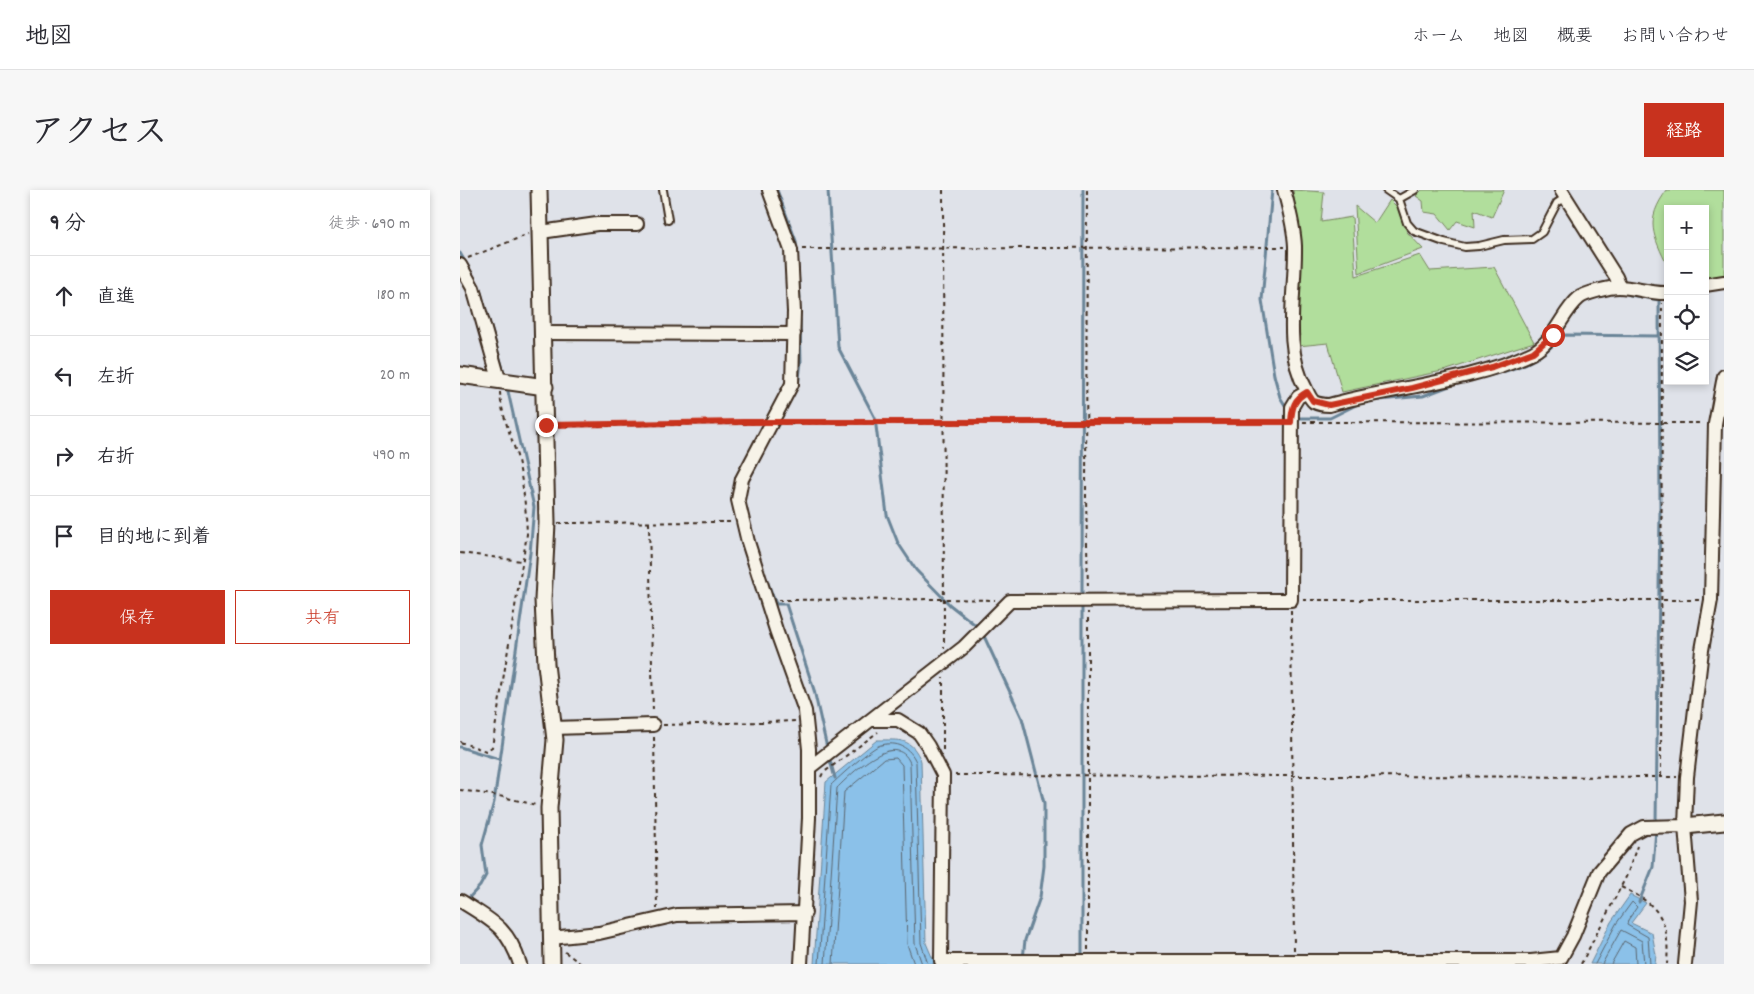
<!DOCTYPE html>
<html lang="ja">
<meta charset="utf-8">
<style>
body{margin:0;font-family:Dekko,"Klee One",sans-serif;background:#f7f7f7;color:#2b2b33}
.controls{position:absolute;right:15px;top:15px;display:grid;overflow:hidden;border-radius:0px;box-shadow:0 2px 8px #0003}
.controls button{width:45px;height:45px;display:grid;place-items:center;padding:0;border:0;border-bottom:1px solid #e1e1e2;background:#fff;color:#2b2b33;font:25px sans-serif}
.stop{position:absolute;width:15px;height:15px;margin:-11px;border:4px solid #c8321e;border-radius:50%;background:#fff}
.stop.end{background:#c8321e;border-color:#fff;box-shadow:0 1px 5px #0008}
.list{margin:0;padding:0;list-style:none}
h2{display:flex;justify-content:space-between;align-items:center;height:65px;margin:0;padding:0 20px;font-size:21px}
h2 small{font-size:16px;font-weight:400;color:#7c7c81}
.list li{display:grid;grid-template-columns:32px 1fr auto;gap:15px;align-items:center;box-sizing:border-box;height:80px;padding:0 20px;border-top:1px solid #e1e1e2}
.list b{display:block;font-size:19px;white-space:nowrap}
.list em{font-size:16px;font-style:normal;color:#7c7c81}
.actions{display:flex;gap:10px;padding:15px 20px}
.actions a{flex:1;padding:11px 0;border:1px solid #c8321e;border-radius:0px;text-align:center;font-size:18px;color:#c8321e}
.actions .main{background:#c8321e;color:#fff}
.icon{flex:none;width:28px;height:28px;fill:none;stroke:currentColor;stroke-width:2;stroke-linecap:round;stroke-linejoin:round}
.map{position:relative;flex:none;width:1264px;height:774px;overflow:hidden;border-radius:0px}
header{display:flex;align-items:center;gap:30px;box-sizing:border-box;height:70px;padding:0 25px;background:#fff;border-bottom:1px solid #e1e1e2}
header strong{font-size:24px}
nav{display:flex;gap:28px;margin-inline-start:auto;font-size:18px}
.intro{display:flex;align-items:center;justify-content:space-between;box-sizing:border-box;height:120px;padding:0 30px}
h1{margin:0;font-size:35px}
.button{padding:12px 22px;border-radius:0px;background:#c8321e;color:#fff;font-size:18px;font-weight:700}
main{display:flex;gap:30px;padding:0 30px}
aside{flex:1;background:#fff;border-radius:0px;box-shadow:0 2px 8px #0003}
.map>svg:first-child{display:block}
.green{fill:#b1de9c;stroke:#76845d}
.water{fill:#8bc1e9;stroke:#6b8598}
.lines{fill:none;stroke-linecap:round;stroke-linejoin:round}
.shore{stroke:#5b666f;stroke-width:1}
.stream{stroke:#6b8598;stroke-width:3}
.service-casing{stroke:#3b2a1e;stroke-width:10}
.minor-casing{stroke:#3b2a1e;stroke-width:16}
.tertiary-casing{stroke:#3b2a1e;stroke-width:19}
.path{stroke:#3b2a1e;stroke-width:2;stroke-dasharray:4 4;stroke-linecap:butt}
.service{stroke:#f7f3e8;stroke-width:6}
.minor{stroke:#f7f3e8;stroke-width:12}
.tertiary{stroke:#f7f3e8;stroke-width:15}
.route{stroke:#c8321e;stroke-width:6}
</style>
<header>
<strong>地図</strong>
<nav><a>ホーム</a><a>地図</a><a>概要</a><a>お問い合わせ</a></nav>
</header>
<div class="intro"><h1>アクセス</h1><a class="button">経路</a></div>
<main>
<aside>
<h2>9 分<small>徒歩 · 690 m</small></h2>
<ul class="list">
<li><svg class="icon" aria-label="ahead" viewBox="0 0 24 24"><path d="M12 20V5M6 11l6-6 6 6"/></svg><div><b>直進</b></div><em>180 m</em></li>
<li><svg class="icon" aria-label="left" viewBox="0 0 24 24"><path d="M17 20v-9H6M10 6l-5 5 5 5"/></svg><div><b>左折</b></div><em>20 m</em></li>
<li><svg class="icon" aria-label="right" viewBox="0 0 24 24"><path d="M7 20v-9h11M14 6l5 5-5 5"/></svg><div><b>右折</b></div><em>490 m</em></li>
<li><svg class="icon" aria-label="arrive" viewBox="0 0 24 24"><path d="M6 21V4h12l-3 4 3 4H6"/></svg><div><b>目的地に到着</b></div></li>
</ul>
<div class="actions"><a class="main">保存</a><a>共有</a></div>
</aside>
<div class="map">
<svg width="1264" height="774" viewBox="0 0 1264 774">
<rect width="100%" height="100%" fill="#dfe2e9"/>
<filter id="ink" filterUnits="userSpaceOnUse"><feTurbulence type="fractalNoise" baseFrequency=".02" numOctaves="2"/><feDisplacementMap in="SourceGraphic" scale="10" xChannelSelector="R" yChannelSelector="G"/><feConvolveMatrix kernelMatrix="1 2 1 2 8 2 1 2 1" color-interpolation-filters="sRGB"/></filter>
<g filter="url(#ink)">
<path class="green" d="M833 0 864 2 861 32 892 27 896 86 960 65 970 81 1034 77 1074 152 987 180 882 202 868 153 838 156V43Z
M962 0H1044L1032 27 1014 20 1015 37 997 31 990 40 977 24 964 22 963 11 956 6Z
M1207 0H1264V93L1245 96V19H1208V77C1193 45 1184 31 1207 0Z
M930 10 939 19 947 42 963 59 899 83 895 16 915 33Z"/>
<path class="water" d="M417 550C440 550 451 547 461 571L466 753 475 774H354L366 592Z
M1170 705 1186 713 1171 733 1192 743 1196 765 1195 774H1130L1151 732Z"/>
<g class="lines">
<path class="shore" d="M359 774 371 595C378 588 413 556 421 555 437 551 450 557 456 572L461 753 468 774
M365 774 377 598C392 583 436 539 450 573L455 754 462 774
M373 774 384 602 424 569 436 568 442 575 447 754 454 774
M1135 774 1156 734 1172 712 1177 717 1168 730 1167 735 1188 747 1190 774
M1142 774 1161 740 1182 751 1184 774
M1151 774 1164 751 1175 757 1176 774"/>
<path class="stream" d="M317 0 336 51 340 108
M368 0 378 157 415 228 427 325 438 353 456 380 490 415 518 437
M812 0 802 110 814 185 820 207 828 220
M0 63 12 84
M21 103 45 186
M1170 105 1199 110 1200 320 1196 633
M1023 187C1054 180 1081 172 1102 145L1199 146
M338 196 341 172 340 130
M908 211 963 206 992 195
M835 228H870L900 213
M286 295 307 254
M306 388 316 414H326L354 500 367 558
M622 407 623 0
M622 413V767
M523 444 562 528 584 613V676L580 707 565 750 563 769
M0 557 39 569
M369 567 375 588
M6 711 20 696 26 685 22 655 34 612 70 363 74 317 47 197
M1179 712 1193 677 1196 639"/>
<g class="service-casing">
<path id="service" d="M203 0 208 30
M926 0 939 9 947 33 954 41 984 52 1005 57 1019 56 1044 50 1072 49 1082 42 1097 13 1106 7
M939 9 955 0"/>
</g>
<g class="minor-casing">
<path id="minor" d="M309 0 331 60 334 122 332 194 282 289 278 310 288 352 316 440 345 521 349 559V628L341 774
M824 0C829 19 834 36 835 56 836 102 822 157 846 199 848 203 850 209 854 212 858 214 864 215 869 215 933 197 1012 192 1072 163 1095 151 1102 122 1119 108 1125 103 1150 97 1159 97 1174 97 1190 104 1208 103
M1101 0 1156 87 1160 97
M81 42 137 34H177
M0 75 13 98 39 189
M1245 95 1264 92
M84 143 334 144
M412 530H438L459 543 468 556 483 585 481 771H1071L1101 768 1113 746 1139 682 1171 644 1184 637 1225 636
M93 538 193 535
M349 578 504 457 550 411 831 410 832 217 838 207 847 202
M1 711C32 731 48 737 60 774
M91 748 139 743 217 725 345 723
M1225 774 1231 711 1225 636 1227 587 1242 460 1251 410 1255 234 1264 186"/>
</g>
<g class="tertiary-casing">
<path id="tertiary" d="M79 0 87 333 83 410 86 474 95 550 89 618 92 774
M0 185 85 197
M1225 636 1264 632"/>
</g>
<path class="path" d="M483 0 484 458
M627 0 626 307 628 400
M342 59 825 57
M8 68 69 44
M843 232 1243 233
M323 233 821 232
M98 236 298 233
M189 332 193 524
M98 333 271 332
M0 363 62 371
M318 410 484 409 535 410
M843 410H1240
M831 420 834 760
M203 535 336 531
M194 547 197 719
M0 552 26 561 32 557 67 344C66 318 63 292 57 266 51 245 41 224 40 202
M483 560V487
M495 585 1217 587
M1201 586 1202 113
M361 587 363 583 418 542
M0 600 39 606 76 615
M1161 697C1200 715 1210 731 1207 774
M628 760V422
M105 762 121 774
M1121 774 1167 685 1177 656"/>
<use href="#service" class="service"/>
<use href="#minor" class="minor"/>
<use href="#tertiary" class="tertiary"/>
</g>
</g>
<g class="lines" filter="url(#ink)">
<path class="route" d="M86 235 283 232H831C832 217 834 209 847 202L853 211 869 215 952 198 1032 177 1073 162 1093 145"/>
</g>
</svg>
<div class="controls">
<button>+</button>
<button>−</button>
<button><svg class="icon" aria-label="locate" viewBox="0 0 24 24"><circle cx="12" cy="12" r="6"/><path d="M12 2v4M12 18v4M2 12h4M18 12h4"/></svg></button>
<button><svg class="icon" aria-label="layers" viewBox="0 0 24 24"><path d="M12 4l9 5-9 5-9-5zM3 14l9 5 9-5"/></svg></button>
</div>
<div class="stop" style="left:1093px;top:145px"></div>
<div class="stop end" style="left:86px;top:235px"></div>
</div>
</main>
